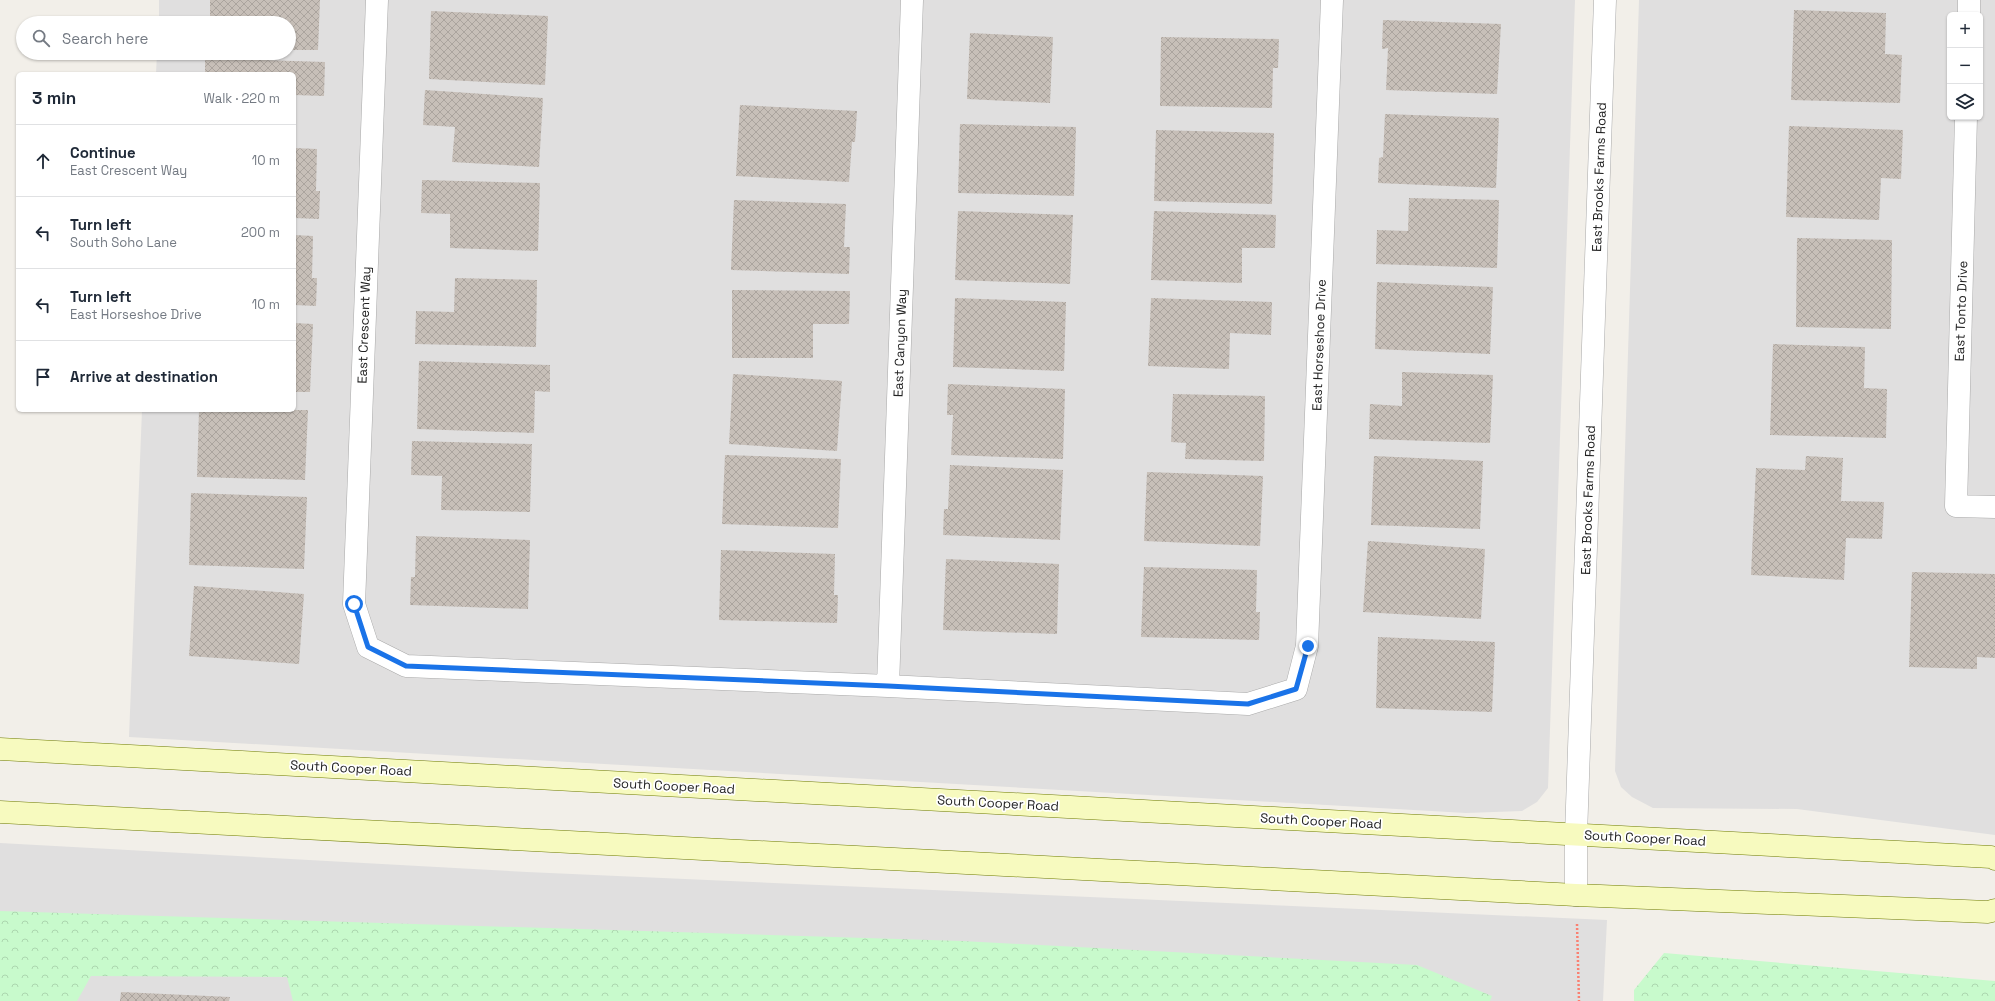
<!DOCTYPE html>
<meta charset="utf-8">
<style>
body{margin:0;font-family:"Space Grotesk",sans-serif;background:#f2f2f3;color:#1f2937}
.controls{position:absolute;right:12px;top:12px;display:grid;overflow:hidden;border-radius:6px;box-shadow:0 1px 3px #0004}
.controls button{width:36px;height:36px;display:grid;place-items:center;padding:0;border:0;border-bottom:1px solid #e0e1e3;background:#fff;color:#1f2937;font:20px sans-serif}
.stop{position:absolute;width:12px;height:12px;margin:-9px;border:3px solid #1a73e8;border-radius:50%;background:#fff}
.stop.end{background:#1a73e8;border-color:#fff;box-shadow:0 1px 4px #0008}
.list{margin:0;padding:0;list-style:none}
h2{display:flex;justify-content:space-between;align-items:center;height:52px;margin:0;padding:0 16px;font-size:17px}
h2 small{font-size:13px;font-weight:400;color:#747a83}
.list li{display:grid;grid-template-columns:26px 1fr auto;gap:12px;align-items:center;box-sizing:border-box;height:72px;padding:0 16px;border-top:1px solid #e0e1e3}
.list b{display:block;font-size:15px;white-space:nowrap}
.list p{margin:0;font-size:13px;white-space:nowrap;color:#747a83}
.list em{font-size:13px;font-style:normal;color:#747a83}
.icon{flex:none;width:22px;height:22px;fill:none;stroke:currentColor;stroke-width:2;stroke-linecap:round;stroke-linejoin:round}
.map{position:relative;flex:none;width:1995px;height:1001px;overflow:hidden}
.search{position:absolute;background:#fff;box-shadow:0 1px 3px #0004;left:16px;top:16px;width:280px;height:44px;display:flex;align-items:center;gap:10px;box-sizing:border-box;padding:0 14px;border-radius:22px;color:#747a83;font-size:15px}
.panel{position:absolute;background:#fff;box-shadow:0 1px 3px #0004;left:16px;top:72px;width:280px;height:340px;border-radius:6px}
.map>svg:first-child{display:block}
.residential{fill:#e0dfdf;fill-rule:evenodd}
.park{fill:url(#park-crowns)}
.building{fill:url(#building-cross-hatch)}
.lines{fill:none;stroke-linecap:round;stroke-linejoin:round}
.street-casing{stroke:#a9a9a9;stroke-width:23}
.secondary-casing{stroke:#707d05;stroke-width:23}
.path{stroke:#fa8072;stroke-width:2.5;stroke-dasharray:2 2;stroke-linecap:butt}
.street{stroke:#fff;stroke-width:22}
.secondary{stroke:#f7fabf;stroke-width:22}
.route{stroke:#1a73e8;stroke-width:5}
.labels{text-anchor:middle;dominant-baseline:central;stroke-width:3.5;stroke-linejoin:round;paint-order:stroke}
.street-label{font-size:13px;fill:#222;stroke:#fff}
</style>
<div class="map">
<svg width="1995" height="1001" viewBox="0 0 1995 1001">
<defs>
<pattern id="park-crowns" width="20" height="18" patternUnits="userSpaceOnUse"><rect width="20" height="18" fill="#c8facc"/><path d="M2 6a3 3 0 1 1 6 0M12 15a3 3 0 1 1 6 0" fill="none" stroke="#acd6af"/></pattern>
<pattern id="building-cross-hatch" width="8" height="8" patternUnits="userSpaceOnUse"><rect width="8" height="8" fill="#c7bfb8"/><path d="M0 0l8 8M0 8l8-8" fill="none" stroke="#aba49e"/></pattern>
</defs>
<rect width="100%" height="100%" fill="#f2efe9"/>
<path class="residential" d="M159 0H1575L1548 788 1537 802 1522 811 1466 813 129 737 142 410H294V74H156L157 53H289V23H159Z
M1639 0H1995V835L1797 809 1653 808 1632 797 1621 787 1615 771ZM1950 15H1980V117H1950Z
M0 843 527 872 1607 920 1603 1001H0Z"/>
<path class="park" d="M0 911 962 941 1417 965 1492 996 1490 1001H293L287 977 91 976 77 1001H0Z
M1664 953 1995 981V1001H1634V990Z"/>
<path class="building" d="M210 0H320L318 50H289V23H210Z
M1794 10 1886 13 1885 54 1902 55 1900 103 1791 100Z
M431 11 548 16 545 85 429 79Z
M1383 20 1501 24 1497 94 1386 90 1388 48 1382 49Z
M970 33 1053 37 1050 103 967 99Z
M1161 37 1279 39 1278 68H1273L1272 108 1160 106Z
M205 58 325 62 324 96 294 95V74H205Z
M425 90 543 98 539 167 452 162 455 127 423 125Z
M740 105 857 111 855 142H852L849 182 736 176Z
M1385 114 1499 118 1496 188 1378 183 1379 158 1383 157Z
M960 124 1076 127 1074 196 958 193Z
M1789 126 1903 130 1901 179 1881 178 1879 220 1786 217Z
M1156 130 1274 133 1272 204 1154 201Z
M294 148 317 149 316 191H320L319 219 294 218Z
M422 180 540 183 538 251 450 248V214L421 213Z
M1409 198 1499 200 1497 268 1376 264 1377 230 1408 231Z
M734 200 846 204 844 247H850L849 274 731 270Z
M958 211 1073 215 1070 284 955 280Z
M1154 211 1276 215 1275 248H1242V283L1151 280Z
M294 235 313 236 312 278H317L316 306 294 305Z
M1797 238 1892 240 1891 329 1796 327Z
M455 278 537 280 536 347 415 344 416 311 454 312Z
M1377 282 1493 287 1490 354 1375 349Z
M732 290 850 291 849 324H813V358H732Z
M955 298 1066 302 1064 371 953 367Z
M1151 298 1272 302 1271 335 1230 333 1229 369 1148 366Z
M294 323 313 324 310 392H294Z
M1773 344 1865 347 1864 388 1887 389 1886 438 1770 435Z
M419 361 550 365V392L535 391 534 433 417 429Z
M1402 372 1493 375 1490 443 1369 439 1370 404 1402 406Z
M733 374 842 381 837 451 729 444Z
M948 384 1065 389 1063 459 951 455 953 415H947Z
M1173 394 1265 396 1264 461 1185 459 1186 443 1171 442Z
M199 410H308L305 480 197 477Z
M412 441 532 444 530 512 441 510 442 476 411 475Z
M725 455 841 459 838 528 722 524Z
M1374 456 1483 461 1480 529 1371 525Z
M1806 456 1843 458 1841 501 1884 502 1882 539 1846 538 1844 580 1751 575 1756 468 1805 470Z
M950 465 1063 470 1060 540 943 535 944 509H948Z
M1147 472 1263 476 1260 546 1144 541Z
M191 493 307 497 304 569 189 565Z
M416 536 530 540 528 609 410 605 411 577H415Z
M1368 541 1485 549 1481 619 1363 612Z
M721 550 835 554 834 595H838L837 623 719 620Z
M946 559 1059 564 1057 634 943 630Z
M1144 567 1257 570 1256 612H1260L1259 640 1141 637Z
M1912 572 1995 574V658L1977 657V669L1909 667Z
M194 586 304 594 299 664 189 656Z
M1378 637 1495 642 1492 712 1376 708Z
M121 992 230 997 229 1001H120Z"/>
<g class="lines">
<g class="street-casing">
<path id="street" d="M377 0 354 604 368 647 406 666 888 686 1248 704 1296 689 1307 646 1332 0
M1969 15V0
M1966 117 1956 506 1995 507
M888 686 912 0
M1576 895V835L1605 0"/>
</g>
<g class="secondary-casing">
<path id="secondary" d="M0 749 1991 857 1995 859
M0 812 1576 895 1988 912 1995 910"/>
</g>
<path class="path" d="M1577 924 1579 1001"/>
<use href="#street" class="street"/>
<use href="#secondary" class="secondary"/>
</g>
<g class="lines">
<path class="route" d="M354 604 368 647 406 666 888 686 1248 704 1296 689 1308 646"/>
</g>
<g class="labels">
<g class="street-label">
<text transform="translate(1599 177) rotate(-88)">East Brooks Farms Road</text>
<text transform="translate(1961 311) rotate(-88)">East Tonto Drive</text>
<text transform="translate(364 325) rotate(-88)">East Crescent Way</text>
<text transform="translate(900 343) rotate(-88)">East Canyon Way</text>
<text transform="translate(1319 345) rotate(-88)">East Horseshoe Drive</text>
<text transform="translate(1588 500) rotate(-88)">East Brooks Farms Road</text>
<text transform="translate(351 768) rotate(3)">South Cooper Road</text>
<text transform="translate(674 786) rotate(3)">South Cooper Road</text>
<text transform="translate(998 803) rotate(3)">South Cooper Road</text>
<text transform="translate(1321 821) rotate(3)">South Cooper Road</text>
<text transform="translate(1645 838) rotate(3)">South Cooper Road</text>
</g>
</g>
</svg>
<div class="controls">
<button>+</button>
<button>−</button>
<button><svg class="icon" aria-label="layers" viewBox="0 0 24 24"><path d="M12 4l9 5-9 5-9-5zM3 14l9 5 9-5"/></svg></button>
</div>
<div class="stop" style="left:354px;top:604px"></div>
<div class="stop end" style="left:1308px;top:646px"></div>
<div class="search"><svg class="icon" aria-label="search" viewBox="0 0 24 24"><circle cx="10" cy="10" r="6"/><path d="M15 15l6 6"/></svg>Search here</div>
<section class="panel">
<h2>3 min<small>Walk · 220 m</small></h2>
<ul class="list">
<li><svg class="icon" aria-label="ahead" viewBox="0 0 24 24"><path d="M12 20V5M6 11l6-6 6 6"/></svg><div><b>Continue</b><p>East Crescent Way</p></div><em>10 m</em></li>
<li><svg class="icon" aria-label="left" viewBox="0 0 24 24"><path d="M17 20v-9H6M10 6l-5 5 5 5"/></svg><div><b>Turn left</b><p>South Soho Lane</p></div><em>200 m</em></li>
<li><svg class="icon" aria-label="left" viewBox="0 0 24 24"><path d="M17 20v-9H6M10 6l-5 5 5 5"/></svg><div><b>Turn left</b><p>East Horseshoe Drive</p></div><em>10 m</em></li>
<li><svg class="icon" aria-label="arrive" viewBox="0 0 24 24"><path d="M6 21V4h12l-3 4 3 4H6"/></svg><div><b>Arrive at destination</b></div></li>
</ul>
</section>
</div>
